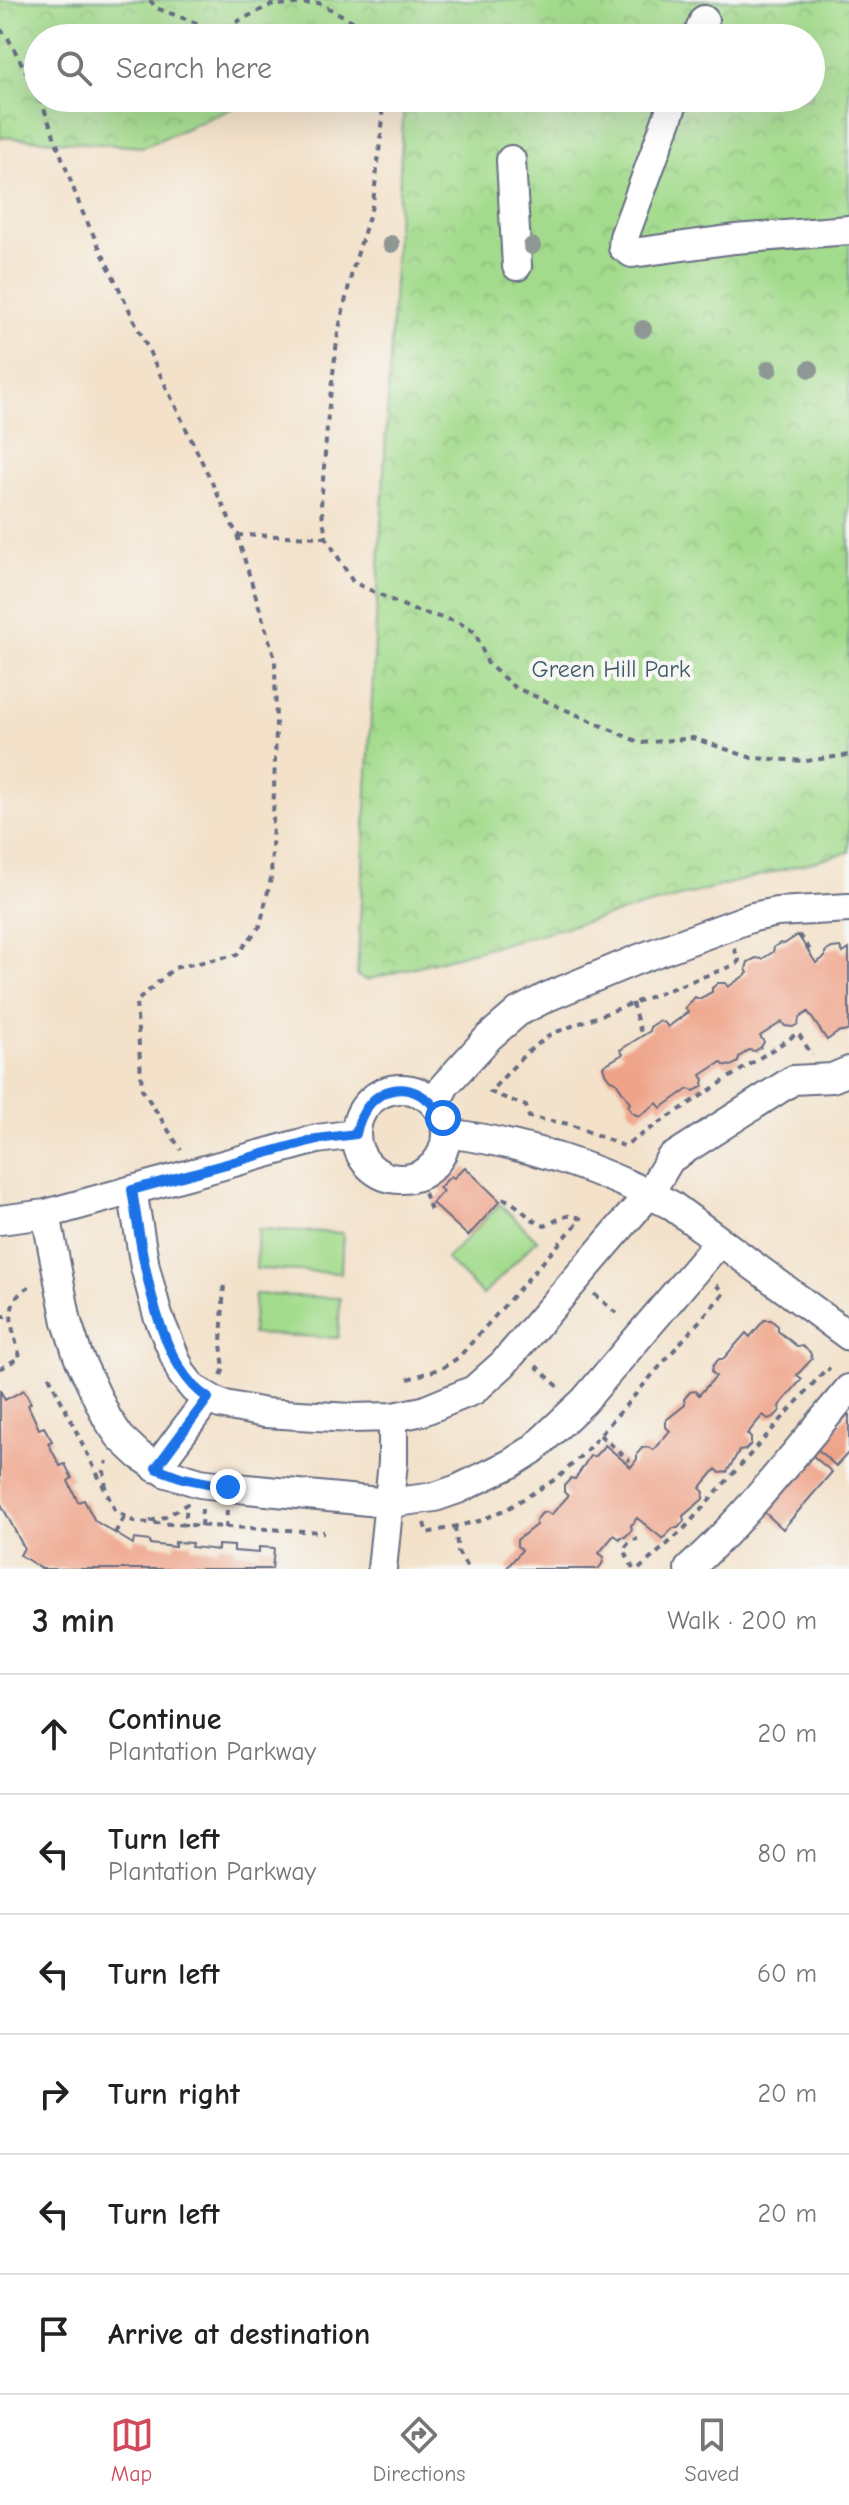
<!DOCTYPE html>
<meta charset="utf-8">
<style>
body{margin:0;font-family:"Comic Neue",sans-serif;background:#f2f2f2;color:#222}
.stop{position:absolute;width:24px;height:24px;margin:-18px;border:6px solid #1a73e8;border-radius:50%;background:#fff}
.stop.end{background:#1a73e8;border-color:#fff;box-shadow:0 2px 8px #0008}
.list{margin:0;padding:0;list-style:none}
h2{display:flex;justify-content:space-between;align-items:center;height:104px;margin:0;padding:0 32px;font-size:34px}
h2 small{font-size:26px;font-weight:400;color:#767676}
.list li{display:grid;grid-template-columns:52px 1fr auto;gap:24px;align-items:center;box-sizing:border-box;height:120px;padding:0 32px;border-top:2px solid #e0e0e0}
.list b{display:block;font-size:30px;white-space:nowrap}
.list p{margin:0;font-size:26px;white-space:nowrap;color:#767676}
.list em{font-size:26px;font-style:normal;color:#767676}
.icon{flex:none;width:44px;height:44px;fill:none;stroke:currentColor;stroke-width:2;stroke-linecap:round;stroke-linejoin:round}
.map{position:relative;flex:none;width:849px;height:1569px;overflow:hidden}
.search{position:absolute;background:#fff;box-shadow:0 8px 32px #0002;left:24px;right:24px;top:24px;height:88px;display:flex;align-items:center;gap:20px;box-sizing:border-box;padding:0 28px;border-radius:44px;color:#767676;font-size:30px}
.sheet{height:824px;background:#fff}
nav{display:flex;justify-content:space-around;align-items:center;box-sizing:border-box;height:112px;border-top:2px solid #e0e0e0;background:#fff;font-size:22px;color:#767676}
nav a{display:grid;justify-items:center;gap:4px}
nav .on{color:#d1495b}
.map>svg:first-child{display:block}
.park{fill:url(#park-crowns);stroke:#5f8575;stroke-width:2}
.garden{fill:#a3db8c;stroke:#5f8575;stroke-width:2}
.building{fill:#efa48a}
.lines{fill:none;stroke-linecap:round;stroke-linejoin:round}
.minor-casing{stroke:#676d83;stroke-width:32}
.path{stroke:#676d83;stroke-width:4;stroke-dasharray:6 6;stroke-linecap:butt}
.minor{stroke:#fff;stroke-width:28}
.tree{fill:#8f9795}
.route{stroke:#1a73e8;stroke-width:10}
.labels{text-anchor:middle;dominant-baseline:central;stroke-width:8;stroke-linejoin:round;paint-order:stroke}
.park-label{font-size:24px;fill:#3d5a6a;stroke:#f6f6f2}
</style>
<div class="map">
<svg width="849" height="1569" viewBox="0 0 849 1569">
<defs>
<pattern id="park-crowns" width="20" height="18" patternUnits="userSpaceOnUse" patternTransform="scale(2)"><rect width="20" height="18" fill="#a3db8c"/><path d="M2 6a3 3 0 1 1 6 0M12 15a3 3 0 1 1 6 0" fill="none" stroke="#8cbc7b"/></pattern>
</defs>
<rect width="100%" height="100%" fill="#f6f6f2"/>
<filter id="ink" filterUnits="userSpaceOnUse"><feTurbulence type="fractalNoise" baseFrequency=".0125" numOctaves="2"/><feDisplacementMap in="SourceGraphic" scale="16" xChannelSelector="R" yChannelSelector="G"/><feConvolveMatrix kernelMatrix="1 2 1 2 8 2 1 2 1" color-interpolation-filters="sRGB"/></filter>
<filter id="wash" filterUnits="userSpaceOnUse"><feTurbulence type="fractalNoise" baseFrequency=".006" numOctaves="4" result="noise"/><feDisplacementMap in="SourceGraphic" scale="32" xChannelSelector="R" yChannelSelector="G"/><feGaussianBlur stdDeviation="1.8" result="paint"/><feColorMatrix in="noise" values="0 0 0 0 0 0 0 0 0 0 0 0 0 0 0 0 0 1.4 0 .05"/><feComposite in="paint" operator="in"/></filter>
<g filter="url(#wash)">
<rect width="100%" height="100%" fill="#f3e1c9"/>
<path class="park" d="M0 0H849V852L366 980 357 976 404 98H811V38H38V98H256L143 147 0 137Z"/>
<path class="garden" d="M500 1204 537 1240 483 1295 446 1259Z
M258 1229 343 1233 341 1273 256 1269Z
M255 1294 340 1298 338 1338 252 1334Z"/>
<g id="blocks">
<path class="building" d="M798 935 816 963 825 957V952L832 948 840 947 843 953 849 949V1030L844 1032 840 1031 827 1040 808 1012 799 1018 798 1024 793 1027 785 1026 782 1022 760 1036 764 1042 761 1047 755 1051 749 1050 739 1057 738 1062 731 1066 724 1065 721 1062 701 1075 704 1080 702 1087 694 1091 688 1089 661 1108 657 1103 639 1116 632 1113 628 1106 630 1103 616 1082 610 1080 605 1073 603 1066 623 1054 620 1050 650 1031V1027L659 1021 665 1023 668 1027 688 1012 685 1008 695 997 699 999 712 992V988L718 983H725L728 987 748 973 746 969 748 962 756 958 762 959 773 952 774 947 780 943 784 944Z
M465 1167 500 1201 468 1236 432 1203 443 1191 439 1188 451 1176 454 1178Z
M764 1320H771L778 1326V1331L798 1347 802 1346 810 1352 812 1359 797 1375 802 1379 779 1406 780 1411 774 1417 768 1419 763 1415 747 1434 751 1438V1444L745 1450 739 1451 727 1472 720 1473 716 1469 700 1488 704 1492 703 1499 683 1516 684 1521 678 1528H673L663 1539 637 1518 631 1525 632 1530 625 1537H621L620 1539 614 1535 599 1553 604 1557 602 1564 598 1569H506L522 1550 517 1546V1540L536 1525V1520L542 1513 547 1512 551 1515 568 1496 564 1492V1486L571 1478 575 1479 590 1456H595L605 1445 631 1467 637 1459V1454L642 1448 648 1447 653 1450 670 1431 666 1427V1420L685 1405 684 1399 690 1392 695 1391 699 1395 716 1376 712 1372 713 1365 719 1359H723L746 1333 750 1337Z
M0 1390 5 1400 24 1390 31 1403 28 1405 39 1429 44 1427 52 1441 48 1443 60 1466 65 1464 72 1478 68 1481 78 1502 84 1500 95 1521 133 1544 134 1539 150 1541V1544L175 1547V1542L192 1543 191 1547 218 1550V1545L234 1546V1551L259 1553V1547L274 1548 272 1569H42L20 1555 24 1548 0 1502Z
M849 1413V1452L836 1466 817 1449Z
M812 1455 832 1472 783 1529 763 1511Z"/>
</g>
</g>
<g filter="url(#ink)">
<use href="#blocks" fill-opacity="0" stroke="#676d83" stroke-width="2"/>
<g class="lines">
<g class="minor-casing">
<path id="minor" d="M697 38 704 20
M675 98 624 237 623 247 632 253 735 239 849 230
M511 160 517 266
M356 1134a45 45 0 1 1 90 0a45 45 0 1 1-90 0Z
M435 1105 445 1085 489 1037 518 1012 547 997 636 960 753 917 777 912 849 908
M446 1133C530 1144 596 1167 671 1205L849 1336
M132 1190 145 1267 158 1316 182 1374 194 1389 220 1404 265 1413 351 1418 393 1417 423 1411 474 1390 503 1364 649 1194 670 1159 793 1080 832 1078 849 1071
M46 1214 67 1322 78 1356 107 1418 120 1437 139 1455 167 1473 200 1483 247 1489 389 1503 435 1497 458 1489 510 1464 532 1450 584 1401 720 1241
M0 1220 46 1214 317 1139 356 1134
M156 1468 208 1398
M382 1569 393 1462V1417
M689 1569C748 1515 797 1450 849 1389"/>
</g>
<path class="path" d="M150 0 156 8 218 31 271 5 319 3 362 26 365 38
M0 29 8 38 38 94
M40 98 81 209 237 535 275 659 276 730 271 878 260 926 237 955 174 968 136 1002 142 1089 181 1150
M379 98 383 118 373 203 352 272 338 333 328 414 321 506 326 537 353 582 413 610 458 622 475 632 488 664 514 687 641 743 693 738 752 758 806 761 849 755
M237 535 326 537
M799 935 810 950
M734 948 739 960 737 964 551 1034 525 1054 490 1092 526 1106 529 1117 569 1124 624 1146 798 1033 812 1055
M632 1003 642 1036
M424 1193 431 1210
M594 1294 621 1317
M0 1316H9
M536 1366 562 1390
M0 1369 20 1357C12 1327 0 1300 34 1284
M221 1375 224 1369 221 1344 224 1282
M49 1376 115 1510 135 1522 324 1532
M408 1379 442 1368 458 1358 581 1219C569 1211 557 1220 545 1226 527 1220 518 1202 501 1198
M600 1435 630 1461
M106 1488 104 1471 107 1461
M150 1521 165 1517 187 1504 185 1526
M424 1523 427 1533 479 1521 507 1509 559 1477 585 1452 724 1293 716 1285
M201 1526 202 1509
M455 1527 458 1552 468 1569
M226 1528 227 1510
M115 1533 125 1516
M633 1569 624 1549 631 1540 638 1539
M639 1569 682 1531 827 1368 830 1370"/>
<use href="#minor" class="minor"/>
</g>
<g class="tree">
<circle cx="391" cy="244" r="9"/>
<circle cx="532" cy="246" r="9"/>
<circle cx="643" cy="329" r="9"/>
<circle cx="769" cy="369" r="9"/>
<circle cx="810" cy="369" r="9"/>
</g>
</g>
<g class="lines" filter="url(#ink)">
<path class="route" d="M228 1487 183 1478 156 1468 208 1398C155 1364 142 1250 132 1190L317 1139 356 1134C366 1083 416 1073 443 1118"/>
</g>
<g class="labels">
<g class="park-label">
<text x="611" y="669">Green Hill Park</text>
</g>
</g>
</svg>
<div class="stop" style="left:443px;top:1118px"></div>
<div class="stop end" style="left:228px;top:1487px"></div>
<div class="search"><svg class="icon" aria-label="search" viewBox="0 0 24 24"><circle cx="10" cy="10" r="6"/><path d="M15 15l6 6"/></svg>Search here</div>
</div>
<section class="sheet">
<h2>3 min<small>Walk · 200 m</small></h2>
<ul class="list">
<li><svg class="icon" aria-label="ahead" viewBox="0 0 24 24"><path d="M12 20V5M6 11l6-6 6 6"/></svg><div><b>Continue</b><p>Plantation Parkway</p></div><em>20 m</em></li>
<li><svg class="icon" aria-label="left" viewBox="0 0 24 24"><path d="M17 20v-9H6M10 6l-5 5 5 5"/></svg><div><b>Turn left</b><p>Plantation Parkway</p></div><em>80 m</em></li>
<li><svg class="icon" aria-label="left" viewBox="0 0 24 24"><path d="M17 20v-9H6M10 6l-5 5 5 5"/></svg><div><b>Turn left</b></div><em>60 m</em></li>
<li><svg class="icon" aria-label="right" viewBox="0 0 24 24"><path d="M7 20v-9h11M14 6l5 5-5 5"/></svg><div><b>Turn right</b></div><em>20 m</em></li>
<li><svg class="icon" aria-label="left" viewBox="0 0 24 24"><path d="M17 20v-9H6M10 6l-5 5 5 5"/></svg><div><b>Turn left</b></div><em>20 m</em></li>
<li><svg class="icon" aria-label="arrive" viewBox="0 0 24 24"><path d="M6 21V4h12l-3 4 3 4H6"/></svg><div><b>Arrive at destination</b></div></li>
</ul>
</section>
<nav>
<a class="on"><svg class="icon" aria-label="map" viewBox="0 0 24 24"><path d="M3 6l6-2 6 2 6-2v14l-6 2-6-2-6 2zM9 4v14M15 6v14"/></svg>Map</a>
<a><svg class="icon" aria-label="directions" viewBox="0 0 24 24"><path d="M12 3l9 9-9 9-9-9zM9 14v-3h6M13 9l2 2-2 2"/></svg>Directions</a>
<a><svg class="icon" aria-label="saved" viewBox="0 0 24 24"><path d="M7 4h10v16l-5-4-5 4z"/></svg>Saved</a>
</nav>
